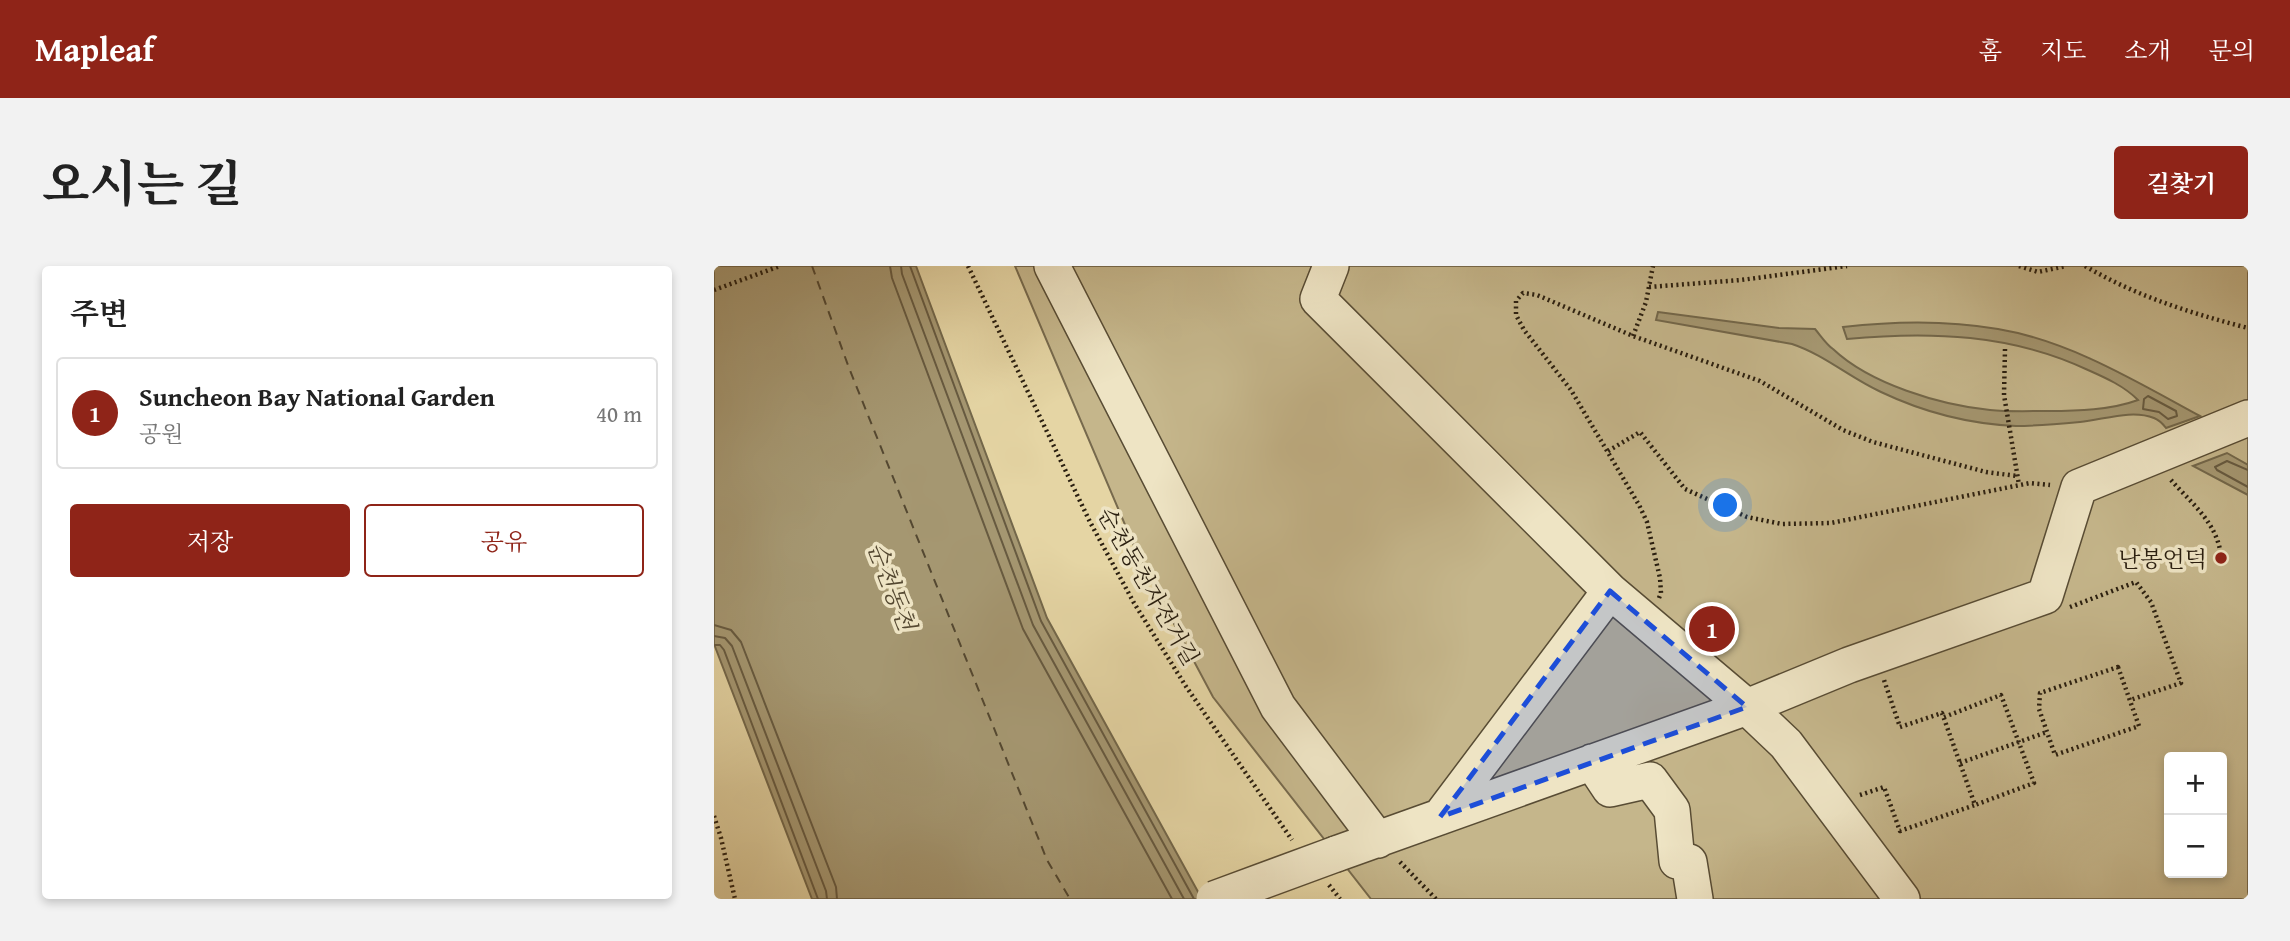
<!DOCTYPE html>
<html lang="ko">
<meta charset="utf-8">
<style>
body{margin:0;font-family:"Gentium Book Plus","Noto Serif KR",serif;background:#f2f2f2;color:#222}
.controls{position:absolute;right:21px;bottom:21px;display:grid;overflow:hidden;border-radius:7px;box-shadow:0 4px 10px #0003}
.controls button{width:63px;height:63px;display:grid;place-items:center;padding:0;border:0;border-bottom:2px solid #e0e0e0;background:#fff;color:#222;font:35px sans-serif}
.you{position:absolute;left:1012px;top:240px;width:24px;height:24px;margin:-18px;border:5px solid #fff;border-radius:50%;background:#1a73e8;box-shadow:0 0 0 10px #1a73e833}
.badge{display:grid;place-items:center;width:46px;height:46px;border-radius:50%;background:#8f2418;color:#fff;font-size:23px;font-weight:700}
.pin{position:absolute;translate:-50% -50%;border:4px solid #fff;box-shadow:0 2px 7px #0006}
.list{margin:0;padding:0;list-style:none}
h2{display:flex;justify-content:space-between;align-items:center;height:91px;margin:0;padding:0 28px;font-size:30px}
h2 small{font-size:23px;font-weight:400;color:#767676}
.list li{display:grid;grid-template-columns:46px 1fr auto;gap:21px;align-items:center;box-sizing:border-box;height:112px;margin:0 14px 14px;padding:0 14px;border:2px solid #e0e0e0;border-radius:7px}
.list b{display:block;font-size:26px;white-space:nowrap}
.list p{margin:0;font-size:23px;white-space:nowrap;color:#767676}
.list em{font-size:23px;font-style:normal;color:#767676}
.actions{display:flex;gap:14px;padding:21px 28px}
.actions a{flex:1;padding:16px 0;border:2px solid #8f2418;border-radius:7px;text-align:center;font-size:24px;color:#8f2418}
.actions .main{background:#8f2418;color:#fff}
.map{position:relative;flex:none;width:1534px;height:633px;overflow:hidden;border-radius:7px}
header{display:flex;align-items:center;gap:42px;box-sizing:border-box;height:98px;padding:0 35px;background:#8f2418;color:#fff}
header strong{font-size:33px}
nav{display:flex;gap:38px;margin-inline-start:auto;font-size:24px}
.intro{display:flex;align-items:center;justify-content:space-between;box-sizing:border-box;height:168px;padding:0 42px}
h1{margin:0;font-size:49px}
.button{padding:18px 32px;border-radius:7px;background:#8f2418;color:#fff;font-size:24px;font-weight:700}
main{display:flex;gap:42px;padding:0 42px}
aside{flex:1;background:#fff;border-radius:7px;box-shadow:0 4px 10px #0003}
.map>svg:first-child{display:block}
.green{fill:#c5b68b;stroke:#776a4d;stroke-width:2;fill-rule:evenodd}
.water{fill:#a59771;stroke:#73674a;stroke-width:2}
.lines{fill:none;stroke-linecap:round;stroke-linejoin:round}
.shore{stroke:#675a40;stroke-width:2}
.ferry{stroke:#544831;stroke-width:2;stroke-dasharray:9 7;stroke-linecap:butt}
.minor-casing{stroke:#584c34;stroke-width:38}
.path{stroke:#291e0f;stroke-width:4.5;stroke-dasharray:2 3.5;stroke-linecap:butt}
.minor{stroke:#eee4c4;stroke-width:35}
.minor-bridge-casing{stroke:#584c34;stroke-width:38;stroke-linecap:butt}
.minor-bridge{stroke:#eee4c4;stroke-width:35}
.marked{fill:#1d4ed8;fill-opacity:0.2;stroke:#1d4ed8;stroke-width:5;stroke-dasharray:14 9;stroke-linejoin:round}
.poi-dot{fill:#8f2418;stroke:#eee4c4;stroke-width:2.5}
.labels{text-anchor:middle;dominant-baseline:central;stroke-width:7;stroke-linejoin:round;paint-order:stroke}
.poi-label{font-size:23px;fill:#291e0f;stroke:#eee4c4;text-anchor:end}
.street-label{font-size:23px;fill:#291e0f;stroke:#eee4c4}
.water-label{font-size:24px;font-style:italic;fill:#544831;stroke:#eee4c4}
</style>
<header>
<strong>Mapleaf</strong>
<nav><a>홈</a><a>지도</a><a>소개</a><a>문의</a></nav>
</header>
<div class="intro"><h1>오시는 길</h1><a class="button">길찾기</a></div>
<main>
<aside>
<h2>주변<small></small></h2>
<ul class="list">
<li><span class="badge">1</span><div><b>Suncheon Bay National Garden</b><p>공원</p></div><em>40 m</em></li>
</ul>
<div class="actions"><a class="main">저장</a><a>공유</a></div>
</aside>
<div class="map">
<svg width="1534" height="633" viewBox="0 0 1534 633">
<rect width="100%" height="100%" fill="#e5d5a4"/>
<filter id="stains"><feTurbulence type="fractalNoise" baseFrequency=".00286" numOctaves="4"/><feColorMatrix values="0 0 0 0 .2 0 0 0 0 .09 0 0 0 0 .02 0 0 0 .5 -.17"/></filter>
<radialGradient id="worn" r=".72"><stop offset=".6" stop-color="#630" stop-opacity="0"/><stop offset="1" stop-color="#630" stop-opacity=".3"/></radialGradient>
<path class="green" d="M301 0H1534V633H657L499 431 426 294ZM1455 491H1508V607H1455Z"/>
<path class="water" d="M0 0H202L333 352 488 633H98L0 378Z
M944 46 1065 62 1101 63C1107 70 1112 78 1119 83 1156 118 1226 139 1276 144 1295 146 1315 145 1334 145 1363 145 1397 144 1424 134 1410 120 1392 112 1374 104 1298 68 1216 65 1133 73L1129 61C1180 55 1233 54 1284 63 1356 75 1423 116 1486 150L1452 162C1449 158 1445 154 1440 152 1417 143 1389 154 1366 156 1345 158 1323 160 1302 160 1256 158 1209 146 1167 126 1136 112 1111 89 1078 78L942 54Z
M1513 187 1534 199V229L1479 200Z"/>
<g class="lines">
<path class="shore" d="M176 0 178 12 309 363 458 633
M187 0 188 8 319 359 470 633
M196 0 327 355 480 633
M1434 130 1462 145 1463 150 1454 153 1445 146 1429 143 1430 133Z
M1534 204 1513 195 1501 201 1503 204 1534 221
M0 359 17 364 27 376 122 621 123 633
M0 370 11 372 18 380 112 625 113 633
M0 379H6L10 384 104 633"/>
<path class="ferry" d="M98 0 135 102 333 594 356 633"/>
<g class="minor-casing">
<path id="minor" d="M338 0 564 441 664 574
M617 0 604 33 896 325 1033 441 1072 478 1188 633
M878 496 896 523 936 514 958 544 963 595 975 596 981 633
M726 551 896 325
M622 588 1033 441 1135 399 1331 330 1365 221 1534 152"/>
</g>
<path class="path" d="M254 0 376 256 420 337 471 419 578 574
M1305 0 1324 6 1352 0
M1371 0C1422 30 1476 47 1534 62
M935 21 1027 14 1133 0
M0 24 66 0
M919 70 932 36 939 0
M1291 83 1290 129 1305 219
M894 185 926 166 971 223 1033 251 1068 258 1117 257 1316 217 1336 219
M1457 214C1477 237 1505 258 1507 292
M945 332 947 327 946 312 933 256 925 239 857 124 810 64 802 49V35L809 27 823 29 919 70 1046 115 1129 164 1159 176 1272 206 1303 210
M1356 341 1422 316 1437 336 1467 417 1416 434
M1404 401 1425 460 1341 489 1325 443 1326 427Z
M1230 451 1287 429 1320 517 1261 539
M1246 497 1333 466
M1146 529 1170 521 1186 565 1261 539 1228 447 1186 461 1170 414
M0 550 7 572 21 633
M686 596 722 633
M615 619 626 633"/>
<use href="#minor" class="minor"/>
<g class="minor-bridge-casing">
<path id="minor-bridge" d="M500 633 622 588"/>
</g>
<use href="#minor-bridge" class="minor-bridge"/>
</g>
<path class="marked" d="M896 325 1033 441 726 551Z"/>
<circle class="poi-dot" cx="1507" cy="292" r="7"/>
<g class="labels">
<g class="poi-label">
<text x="1493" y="292">난봉언덕</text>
</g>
<g class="street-label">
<text transform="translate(435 320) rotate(60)">순천동천자전거길</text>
</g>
<g class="water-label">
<text transform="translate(178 320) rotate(69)">순천동천</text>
</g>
</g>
<rect width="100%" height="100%" filter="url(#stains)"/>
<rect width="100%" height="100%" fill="url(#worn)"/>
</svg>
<div class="controls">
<button>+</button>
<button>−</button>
</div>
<div class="you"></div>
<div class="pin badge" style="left:998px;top:363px">1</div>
</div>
</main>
